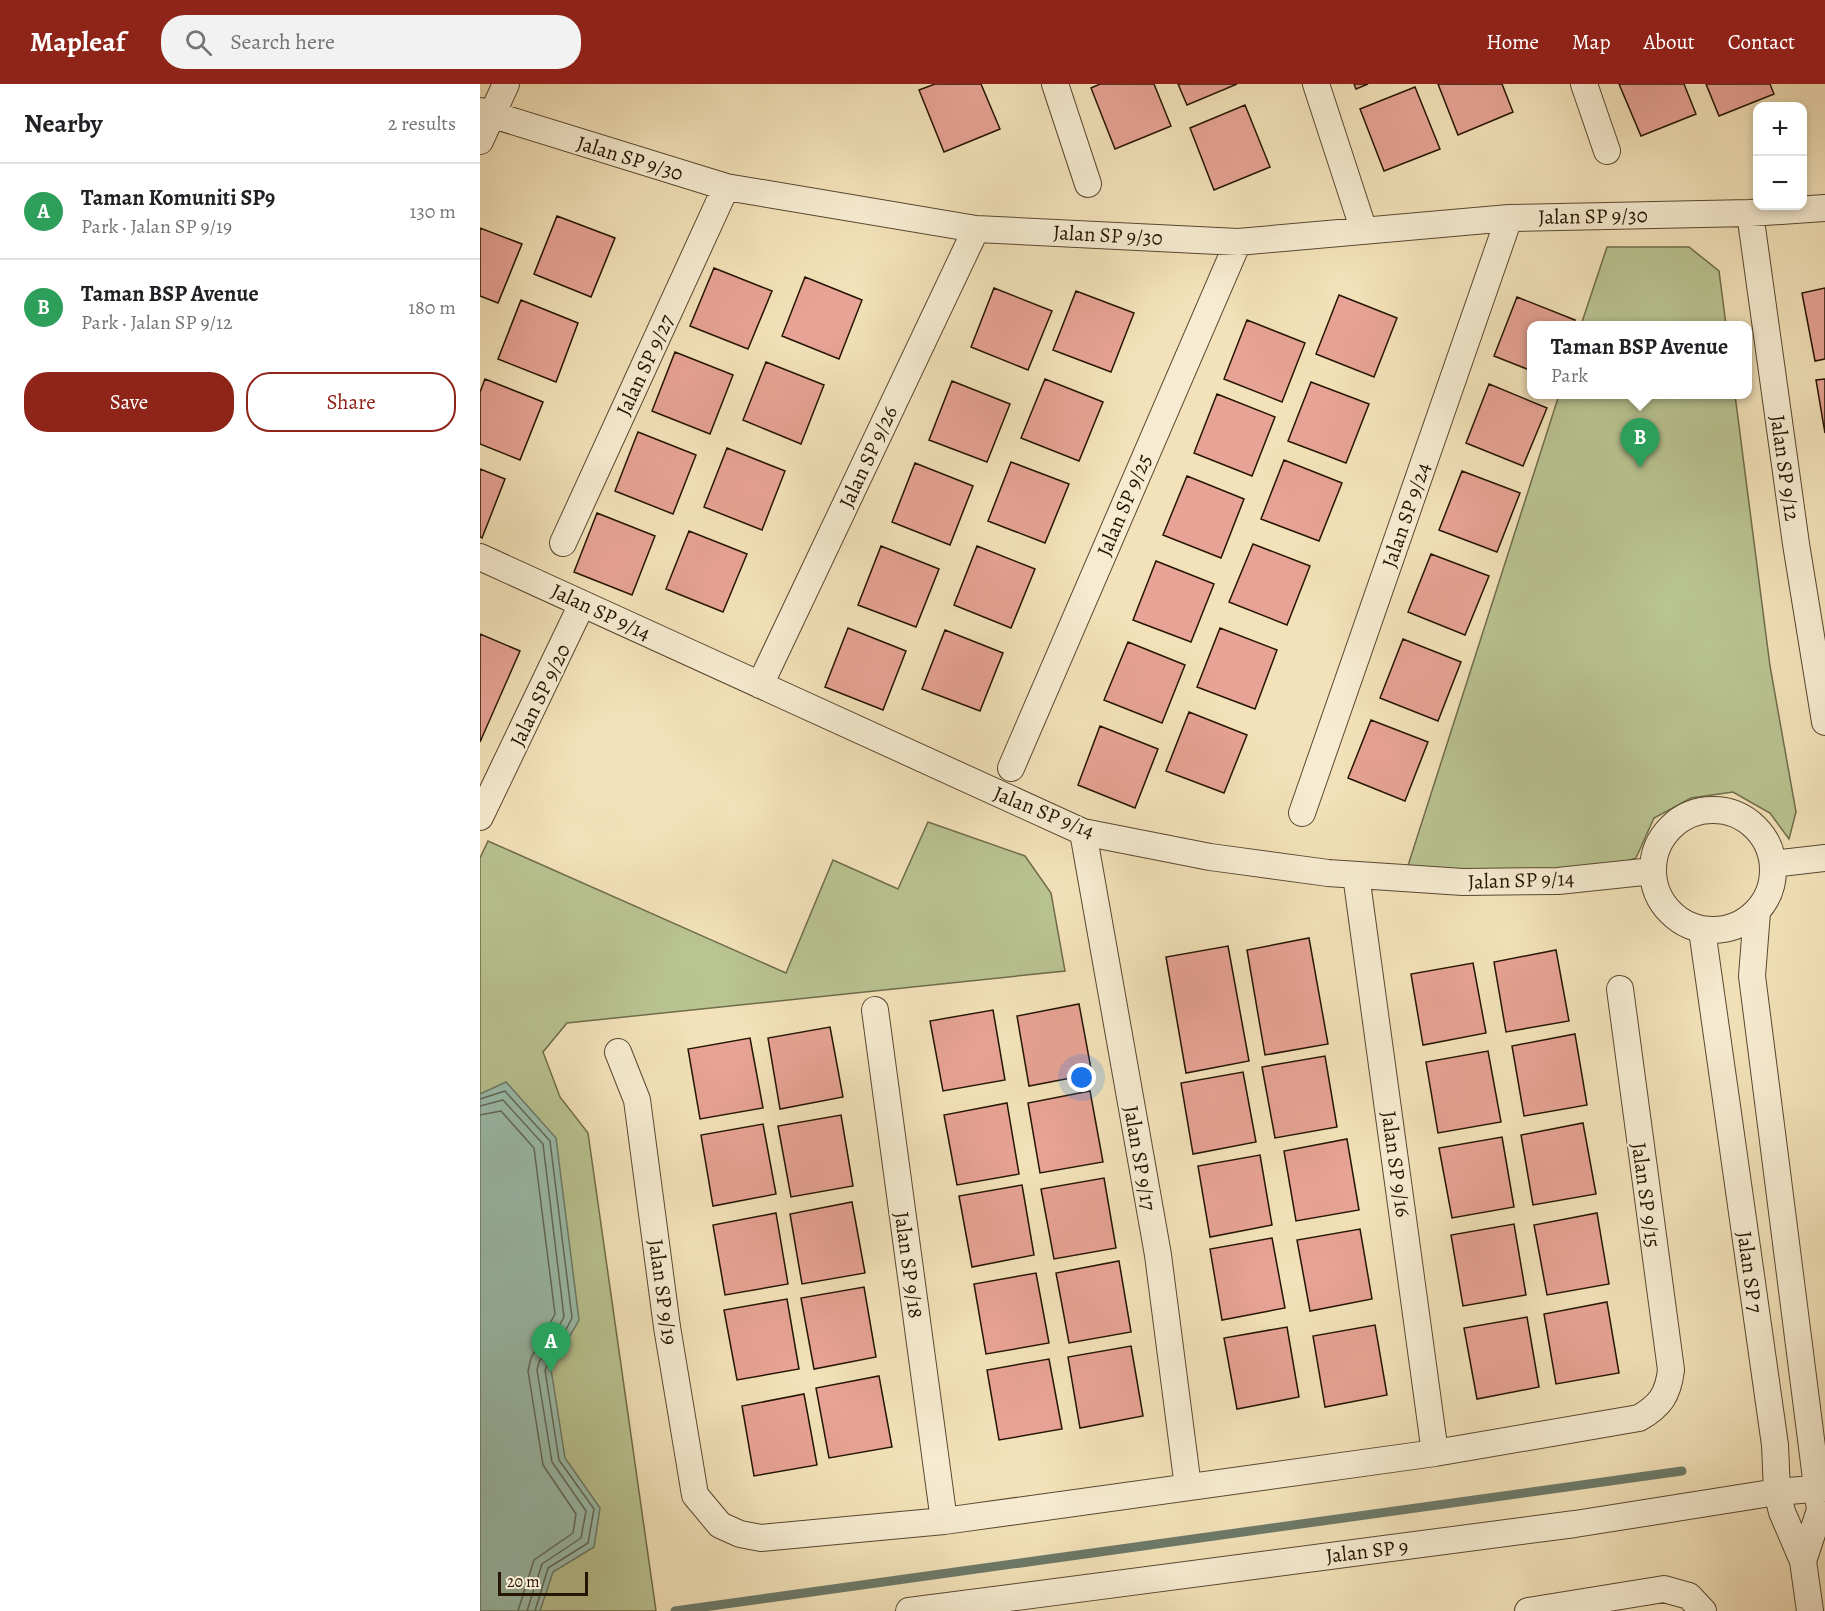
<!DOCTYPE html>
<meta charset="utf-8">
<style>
body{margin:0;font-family:Alegreya,serif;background:#f2f2f2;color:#202124}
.controls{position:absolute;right:18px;top:18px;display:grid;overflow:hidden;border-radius:12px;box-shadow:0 3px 9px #0003}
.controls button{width:54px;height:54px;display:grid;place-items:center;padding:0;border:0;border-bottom:2px solid #e0e0e0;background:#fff;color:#202124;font:30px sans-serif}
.scale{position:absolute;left:18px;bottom:15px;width:90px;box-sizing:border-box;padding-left:6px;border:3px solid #251503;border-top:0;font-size:16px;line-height:21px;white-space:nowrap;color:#251503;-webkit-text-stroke:4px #f7ecd2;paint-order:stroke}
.you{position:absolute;left:602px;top:994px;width:21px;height:21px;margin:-15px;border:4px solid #fff;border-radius:50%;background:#1a73e8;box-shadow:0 0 0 9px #1a73e833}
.badge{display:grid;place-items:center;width:39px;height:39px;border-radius:50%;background:#8f2418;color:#fff;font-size:20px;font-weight:700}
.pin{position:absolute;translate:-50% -50px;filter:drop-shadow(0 2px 3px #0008)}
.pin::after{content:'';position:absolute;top:32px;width:21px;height:18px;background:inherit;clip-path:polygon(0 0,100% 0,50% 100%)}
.popup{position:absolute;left:1047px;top:237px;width:225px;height:78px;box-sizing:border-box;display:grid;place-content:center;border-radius:12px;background:#fff;filter:drop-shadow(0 2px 4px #0005);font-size:20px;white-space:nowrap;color:#757577}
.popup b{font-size:22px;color:#202124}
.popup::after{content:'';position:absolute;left:50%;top:100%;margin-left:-12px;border:12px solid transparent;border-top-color:#fff}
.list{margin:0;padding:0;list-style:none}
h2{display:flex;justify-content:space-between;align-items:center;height:78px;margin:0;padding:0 24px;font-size:26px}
h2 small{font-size:20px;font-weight:400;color:#757577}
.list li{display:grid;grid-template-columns:39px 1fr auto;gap:18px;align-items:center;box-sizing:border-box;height:96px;padding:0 24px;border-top:2px solid #e0e0e0}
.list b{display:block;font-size:22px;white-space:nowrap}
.list p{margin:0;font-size:20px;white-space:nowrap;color:#757577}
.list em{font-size:20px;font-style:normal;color:#757577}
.actions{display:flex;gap:12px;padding:18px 24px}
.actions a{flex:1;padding:14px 0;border:2px solid #8f2418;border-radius:24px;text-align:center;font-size:21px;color:#8f2418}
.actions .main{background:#8f2418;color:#fff}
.icon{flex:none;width:33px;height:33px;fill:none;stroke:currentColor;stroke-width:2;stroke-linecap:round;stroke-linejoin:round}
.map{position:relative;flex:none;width:1345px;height:1527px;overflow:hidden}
header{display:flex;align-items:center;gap:36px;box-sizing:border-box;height:84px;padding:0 30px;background:#8f2418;color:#fff}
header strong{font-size:28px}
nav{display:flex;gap:33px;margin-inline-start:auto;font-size:21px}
.search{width:420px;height:54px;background:#f2f2f2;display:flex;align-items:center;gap:15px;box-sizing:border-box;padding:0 21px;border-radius:24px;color:#757577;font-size:22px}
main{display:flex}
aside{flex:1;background:#fff}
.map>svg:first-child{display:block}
.green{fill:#b9c491;stroke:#6f6c4a;stroke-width:1.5}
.water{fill:#9bbead;stroke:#6c7a69;stroke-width:1.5}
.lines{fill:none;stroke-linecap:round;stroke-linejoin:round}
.shore{stroke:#606a58;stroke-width:1.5}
.stream{stroke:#6c7a69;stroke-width:9}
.building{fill:#e7a395;stroke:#251503;stroke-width:1.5}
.minor-casing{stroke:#584830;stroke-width:28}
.minor{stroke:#f7ecd2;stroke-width:26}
.labels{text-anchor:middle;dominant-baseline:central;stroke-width:4.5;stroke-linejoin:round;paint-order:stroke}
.street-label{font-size:21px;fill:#251503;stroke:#f7ecd2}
</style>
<header>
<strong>Mapleaf</strong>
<div class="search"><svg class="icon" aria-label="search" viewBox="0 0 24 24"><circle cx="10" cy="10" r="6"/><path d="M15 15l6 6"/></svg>Search here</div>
<nav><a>Home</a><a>Map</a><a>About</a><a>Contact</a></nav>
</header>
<main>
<aside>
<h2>Nearby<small>2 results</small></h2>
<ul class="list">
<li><span class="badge" style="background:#2e9e5b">A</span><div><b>Taman Komuniti SP9</b><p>Park · Jalan SP 9/19</p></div><em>130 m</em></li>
<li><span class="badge" style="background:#2e9e5b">B</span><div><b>Taman BSP Avenue</b><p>Park · Jalan SP 9/12</p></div><em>180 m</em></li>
</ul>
<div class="actions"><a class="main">Save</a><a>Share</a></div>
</aside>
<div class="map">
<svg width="1345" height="1527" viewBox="0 0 1345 1527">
<rect width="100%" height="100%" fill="#f3e2b9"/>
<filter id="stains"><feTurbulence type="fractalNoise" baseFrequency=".00333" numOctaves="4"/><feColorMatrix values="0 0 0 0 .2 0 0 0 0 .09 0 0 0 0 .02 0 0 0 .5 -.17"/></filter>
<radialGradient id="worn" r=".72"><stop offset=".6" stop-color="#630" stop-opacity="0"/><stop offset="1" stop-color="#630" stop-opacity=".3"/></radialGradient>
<path class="green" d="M1127 163H1209L1239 187 1246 241H1101Z
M1079 311H1255L1290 582 1316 728 1309 755 1290 729 1253 708 1211 714 1174 734 1156 774 1096 795 924 794Z
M448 738 545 772 571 809 585 887 87 939 63 968 80 1013 108 1049 176 1527H0V774L8 757 306 889 353 776 418 805Z"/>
<path class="water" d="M26 998 76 1054 99 1236 71 1285 85 1374 120 1424 114 1463 73 1488 60 1527H0V1010Z"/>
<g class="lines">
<path class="shore" d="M0 1015 25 1007 70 1057 92 1234 65 1286 79 1376 114 1425 108 1459 68 1484 55 1527
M0 1022 23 1016 63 1060 84 1233 59 1278 57 1286 72 1378 106 1427 101 1454 62 1480 47 1527
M0 1031 21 1027 54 1064 75 1230 51 1274 48 1287 63 1381 96 1430 93 1449 54 1476 38 1527"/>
<path class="stream" d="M195 1527 1202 1387"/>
</g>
<path class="building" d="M455 0H501L520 45 464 68 439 6Z
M620 0H674L691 42 635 65 611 4Z
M698 0H757L707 21Z
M874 0H888L876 5Z
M958 0H1022L1033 28 978 51Z
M1139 0H1204L1216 30 1161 52Z
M1226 0H1290L1294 10 1239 32Z
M935 3 960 65 904 87 880 25Z
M765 21 790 83 734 106 710 44Z
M77 132 135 154 111 213 54 190Z
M0 144 42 160 18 219 0 212Z
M234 184 292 207 268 265 210 242Z
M325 193 382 216 359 275 302 252Z
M514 204 572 227 548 286 491 263Z
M1345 204V275L1335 277 1322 209Z
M596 207 654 229 631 288 573 266Z
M859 211 917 234 894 293 836 270Z
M1037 213 1095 236 1093 242H1052V287L1014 272Z
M41 216 98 239 76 298 18 275Z
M767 236 825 259 802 318 744 295Z
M195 268 253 291 230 350 172 327Z
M286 278 344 301 321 360 263 336Z
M5 295 63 318 40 376 0 360V308Z
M565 295 623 318 599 377 541 354Z
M1345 295V349L1336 296Z
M472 297 530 320 507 378 449 356Z
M831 298 889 320 866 379 808 357Z
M1009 300 1067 324 1043 382 986 359Z
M737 310 795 333 772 392 714 369Z
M158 348 216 371 193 430 135 407Z
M247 364 305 387 282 446 224 423Z
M804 376 862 399 839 457 781 435Z
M531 378 589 400 565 459 508 437Z
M435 379 493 402 470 461 412 438Z
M0 385 25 395 2 454 0 453Z
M982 387 1040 409 1017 468 959 446Z
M707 392 764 415 741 474 683 451Z
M117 429 175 452 152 511 94 488Z
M209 447 267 470 243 528 186 505Z
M773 460 830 482 807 541 749 518Z
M401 462 459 485 436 543 378 521Z
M497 462 555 485 531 544 474 521Z
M951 470 1009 492 985 551 928 528Z
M676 477 734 500 711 558 653 536Z
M368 544 426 567 403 626 345 603Z
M740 544 797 566 775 625 717 603Z
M465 546 523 569 500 627 442 605Z
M0 550 40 567 0 658Z
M923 555 981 578 958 637 900 614Z
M648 558 705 581 682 639 624 616Z
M709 628 767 651 744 709 686 687Z
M891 636 948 658 925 717 868 694Z
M620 642 678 665 655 724 598 701Z
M829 854 848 960 785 971 767 866Z
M748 862 769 977 706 989 686 873Z
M1076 866 1089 937 1026 948 1014 878Z
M993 879 1006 949 943 961 931 890Z
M599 920 612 990 549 1002 537 932Z
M513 926 525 996 463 1007 450 937Z
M350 943 363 1013 300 1025 288 954Z
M1095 950 1107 1021 1044 1032 1032 962Z
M270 954 283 1024 220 1035 208 965Z
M1008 967 1021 1038 958 1049 946 978Z
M845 972 857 1043 795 1054 782 983Z
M763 988 776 1058 713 1070 701 999Z
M610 1007 623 1078 560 1089 548 1019Z
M527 1019 539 1090 477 1101 464 1031Z
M361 1031 373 1102 311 1113 298 1042Z
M1103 1039 1116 1110 1053 1121 1041 1051Z
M283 1040 296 1110 233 1122 221 1051Z
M1022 1053 1034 1123 972 1134 959 1064Z
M867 1055 879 1126 816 1137 804 1067Z
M780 1071 792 1141 730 1153 718 1082Z
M624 1094 636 1164 574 1175 561 1105Z
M542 1101 554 1171 492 1183 479 1112Z
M372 1118 385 1189 322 1200 310 1130Z
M296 1129 308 1200 245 1211 233 1141Z
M1117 1129 1129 1200 1067 1211 1054 1141Z
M1034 1140 1046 1211 983 1222 971 1151Z
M880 1145 892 1215 830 1227 817 1156Z
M792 1154 805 1224 742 1236 730 1165Z
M639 1177 651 1248 589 1259 576 1189Z
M556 1189 569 1259 506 1270 494 1200Z
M384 1203 396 1273 334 1285 321 1214Z
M307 1215 319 1285 257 1296 244 1226Z
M1127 1218 1139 1289 1076 1300 1064 1230Z
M1047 1233 1059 1303 997 1315 984 1244Z
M895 1241 907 1311 845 1323 833 1252Z
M807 1243 819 1313 757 1325 744 1254Z
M651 1262 663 1332 600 1344 588 1273Z
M569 1275 582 1345 519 1356 507 1286Z
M399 1292 412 1363 349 1374 336 1304Z
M324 1310 337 1381 274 1392 262 1322Z"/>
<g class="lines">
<g class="minor-casing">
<path id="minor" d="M575 0 608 100
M836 0 884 147
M1104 0 1127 67
M0 27 246 103 496 145 758 158 1029 134 1270 129 1345 124
M0 57 26 0
M1270 129 1316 460 1345 638
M83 459 246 103
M0 473 603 748 730 773 848 789 983 798 1078 797 1173 787
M280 601 496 145
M531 684 758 158
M1173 786a60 60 0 1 1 120 0a60 60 0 1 1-120 0Z
M822 729 1029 134
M0 733 102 520
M603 748 678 1171 708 1403
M1293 780 1345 774
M876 791 955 1369
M1277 828 1272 892 1340 1426 1323 1477
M1222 846 1295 1361 1297 1408 1302 1428 1323 1477 1330 1527
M395 926 464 1437
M138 968 157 1016 187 1243 215 1411 240 1441 260 1450 281 1454 464 1437 955 1369 1159 1334C1180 1322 1188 1311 1191 1286L1140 905
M429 1527 1095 1440 1297 1408 1345 1404
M1048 1527 1184 1505 1209 1512 1223 1527"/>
</g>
<use href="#minor" class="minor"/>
</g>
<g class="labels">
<g class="street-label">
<text transform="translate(150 74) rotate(17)">Jalan SP 9/30</text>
<text transform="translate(1113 132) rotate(-1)">Jalan SP 9/30</text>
<text transform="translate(628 151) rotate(3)">Jalan SP 9/30</text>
<text transform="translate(165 281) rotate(-65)">Jalan SP 9/27</text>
<text transform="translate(388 373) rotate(-65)">Jalan SP 9/26</text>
<text transform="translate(1305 384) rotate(82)">Jalan SP 9/12</text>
<text transform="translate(644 421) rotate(-67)">Jalan SP 9/25</text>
<text transform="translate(926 431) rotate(-71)">Jalan SP 9/24</text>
<text transform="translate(121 528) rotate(25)">Jalan SP 9/14</text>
<text transform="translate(60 611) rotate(-64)">Jalan SP 9/20</text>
<text transform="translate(564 728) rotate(22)">Jalan SP 9/14</text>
<text transform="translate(1041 796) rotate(-2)">Jalan SP 9/14</text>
<text transform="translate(660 1074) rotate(80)">Jalan SP 9/17</text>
<text transform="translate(916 1080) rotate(82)">Jalan SP 9/16</text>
<text transform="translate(1166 1111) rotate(82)">Jalan SP 9/15</text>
<text transform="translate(429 1181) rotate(82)">Jalan SP 9/18</text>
<text transform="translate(1270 1188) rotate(82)">Jalan SP 7</text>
<text transform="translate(183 1208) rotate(82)">Jalan SP 9/19</text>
<text transform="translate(887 1467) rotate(-7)">Jalan SP 9</text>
</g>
</g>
<rect width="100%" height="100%" filter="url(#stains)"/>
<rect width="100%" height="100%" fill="url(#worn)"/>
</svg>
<div class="controls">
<button>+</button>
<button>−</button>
</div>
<div class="scale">20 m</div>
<div class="you"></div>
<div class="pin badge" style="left:71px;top:1288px;background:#2e9e5b">A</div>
<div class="pin badge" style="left:1160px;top:384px;background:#2e9e5b">B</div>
<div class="popup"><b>Taman BSP Avenue</b>Park</div>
</div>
</main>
